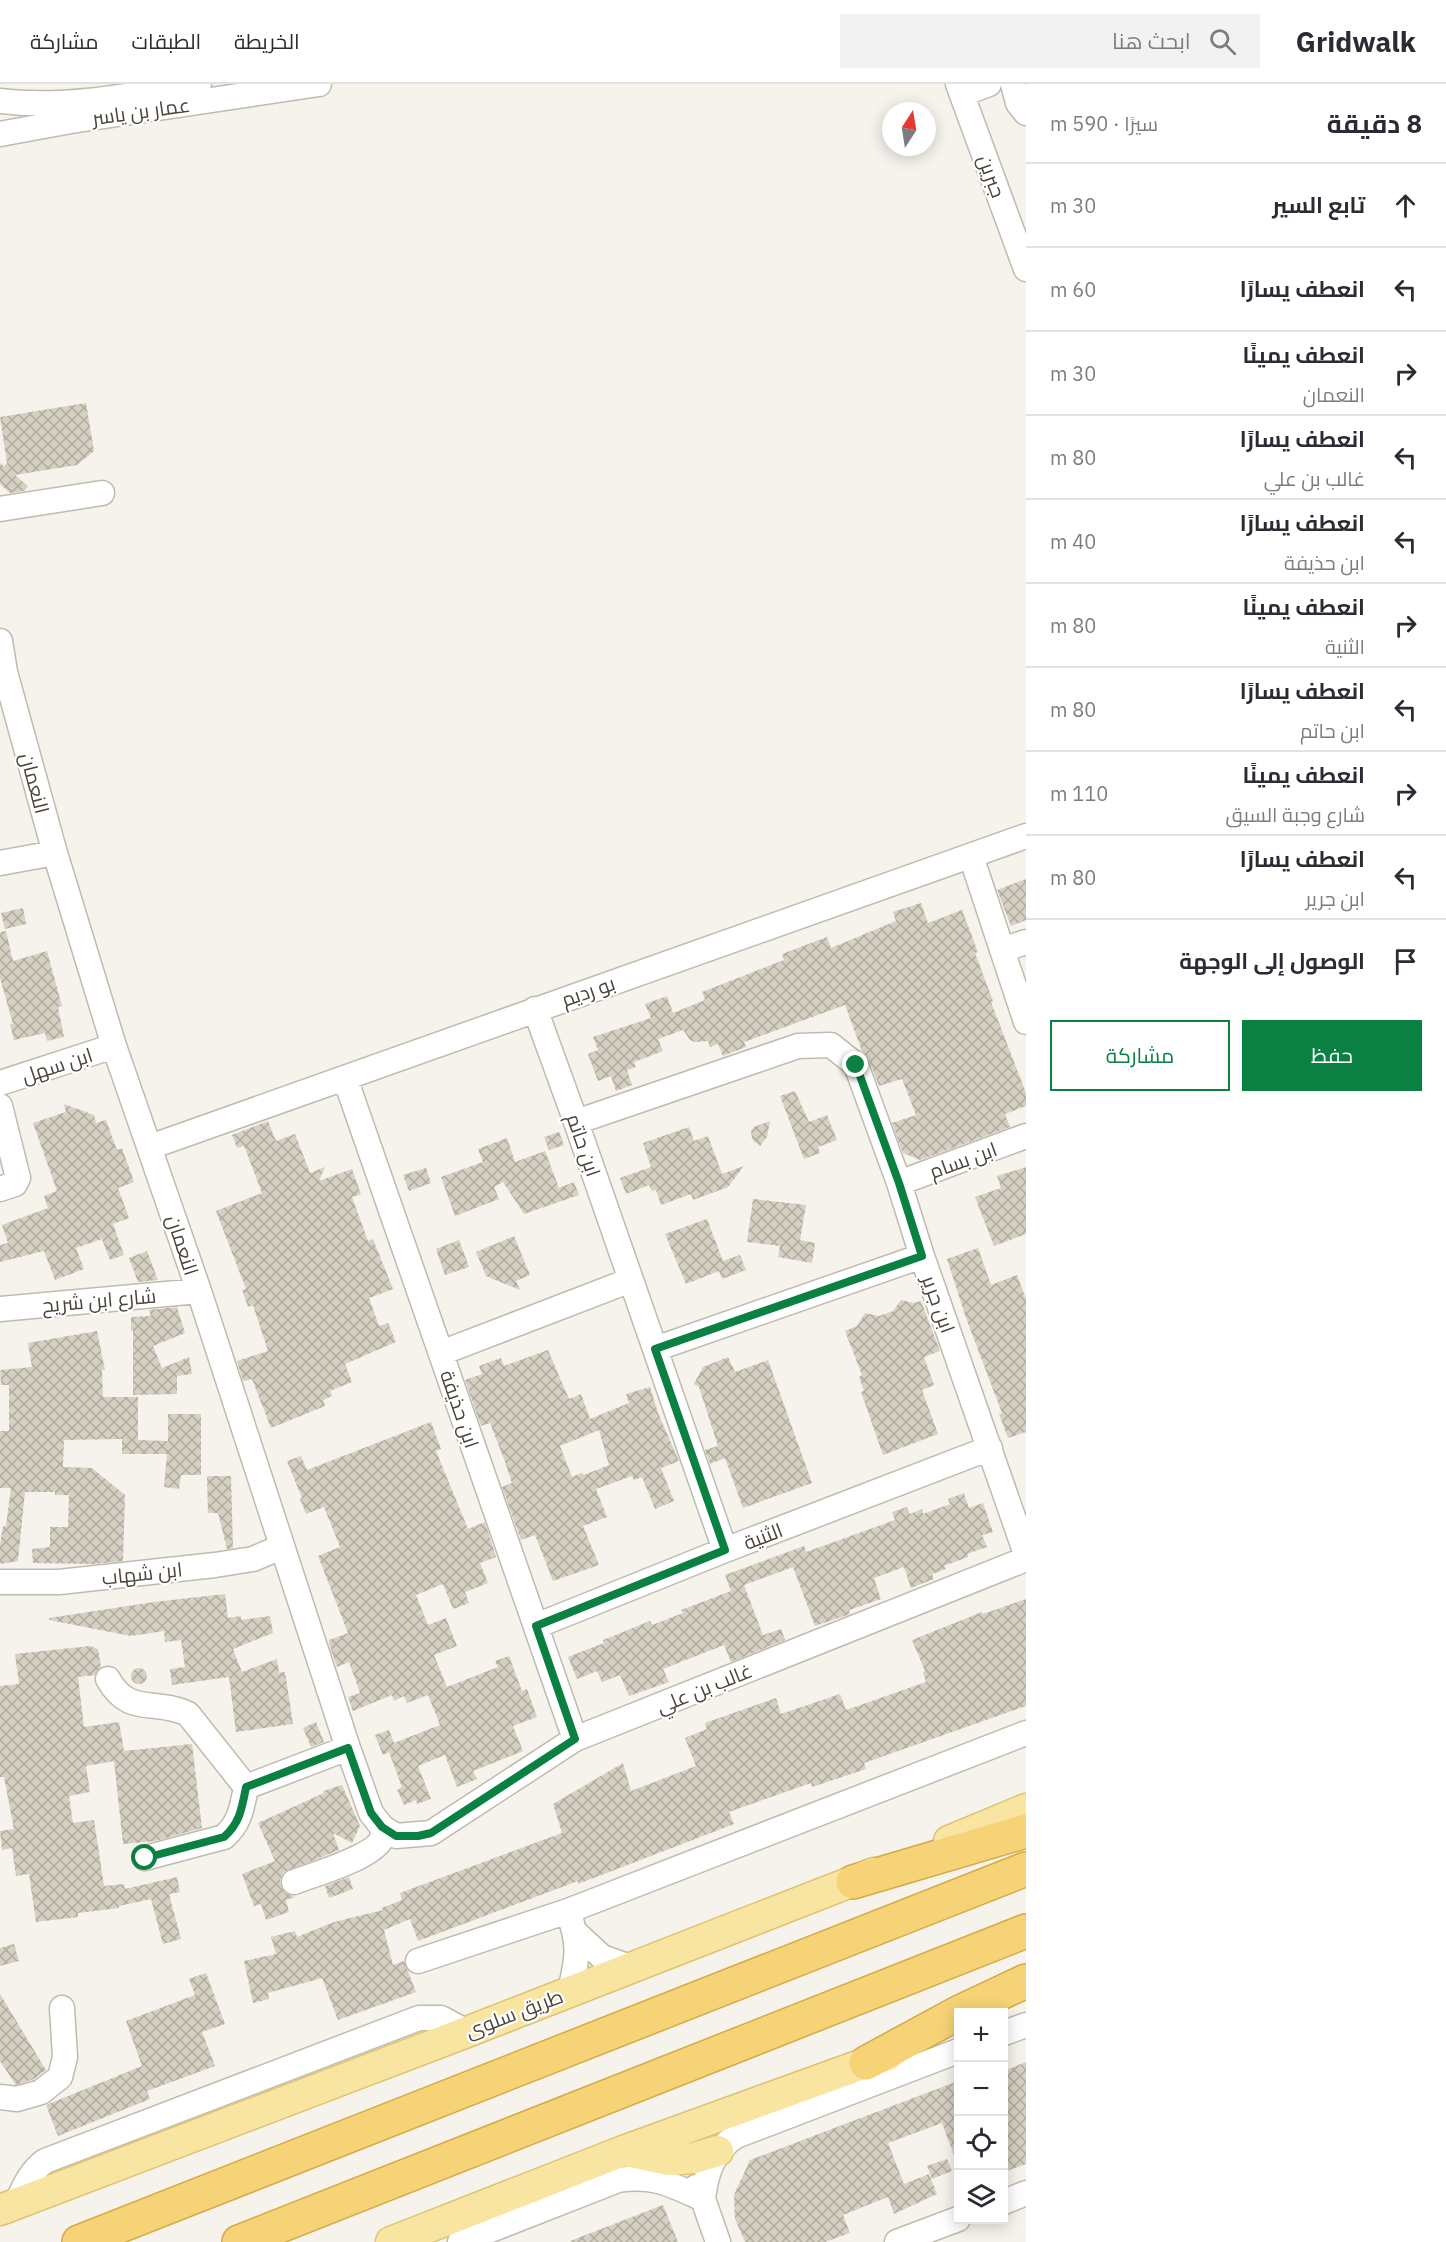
<!DOCTYPE html>
<html lang="ar">
<meta charset="utf-8">
<style>
body{margin:0;font-family:"IBM Plex Sans",Cairo,sans-serif;background:#f2f2f3;color:#2b2b33;direction:rtl}
.controls{position:absolute;right:18px;bottom:18px;display:grid;overflow:hidden;border-radius:0px;box-shadow:0 3px 15px #0003}
.controls button{width:54px;height:54px;display:grid;place-items:center;padding:0;border:0;border-bottom:2px solid #e1e1e2;background:#fff;color:#2b2b33;font:30px sans-serif}
.compass{position:absolute;left:882px;top:18px;width:54px;height:54px;border-radius:50%;background:#fff;box-shadow:0 3px 15px #0003;rotate:12deg}
.stop{position:absolute;width:18px;height:18px;margin:-14px;border:4px solid #0b8043;border-radius:50%;background:#fff}
.stop.end{background:#0b8043;border-color:#fff;box-shadow:0 2px 6px #0008}
.list{margin:0;padding:0;list-style:none}
h2{display:flex;justify-content:space-between;align-items:center;height:78px;margin:0;padding:0 24px;font-size:26px}
h2 small{font-size:20px;font-weight:400;color:#7c7c81}
.list li{display:grid;grid-template-columns:39px 1fr auto;gap:18px;align-items:center;box-sizing:border-box;height:84px;padding:0 24px;border-top:2px solid #e1e1e2}
.list b{display:block;font-size:22px;white-space:nowrap}
.list p{margin:0;font-size:20px;white-space:nowrap;color:#7c7c81}
.list em{font-size:20px;font-style:normal;color:#7c7c81}
.actions{display:flex;gap:12px;padding:18px 24px}
.actions a{flex:1;padding:14px 0;border:2px solid #0b8043;border-radius:0px;text-align:center;font-size:21px;color:#0b8043}
.actions .main{background:#0b8043;color:#fff}
.icon{flex:none;width:33px;height:33px;fill:none;stroke:currentColor;stroke-width:2;stroke-linecap:round;stroke-linejoin:round}
.map{position:relative;flex:none;width:1026px;height:2158px;overflow:hidden;direction:ltr}
header{display:flex;align-items:center;gap:36px;box-sizing:border-box;height:84px;padding:0 30px;background:#fff;border-bottom:2px solid #e1e1e2}
header strong{font-size:28px}
nav{display:flex;gap:33px;margin-inline-start:auto;font-size:21px}
.search{width:420px;height:54px;background:#f2f2f3;display:flex;align-items:center;gap:15px;box-sizing:border-box;padding:0 21px;border-radius:0px;color:#7c7c81;font-size:22px}
main{display:flex}
aside{flex:1;background:#fff}
.map>svg:first-child{display:block}
.building{fill:url(#building-cross-hatch);fill-rule:evenodd}
.lines{fill:none;stroke-linecap:round;stroke-linejoin:round}
.minor-casing{stroke:#c0bbaf;stroke-width:27}
.major-casing{stroke:#dec472;stroke-width:33}
.highway-casing{stroke:#d5aa46;stroke-width:36}
.minor{stroke:#fff;stroke-width:24}
.major{stroke:#f9e5a2;stroke-width:30}
.highway{stroke:#f6d377;stroke-width:33}
.route{stroke:#0b8043;stroke-width:8}
.labels{text-anchor:middle;dominant-baseline:central;stroke-width:4.5;stroke-linejoin:round;paint-order:stroke}
.street-label{font-size:20px;fill:#4a443a;stroke:#fff}
</style>
<header>
<strong>Gridwalk</strong>
<div class="search"><svg class="icon" aria-label="search" viewBox="0 0 24 24"><circle cx="10" cy="10" r="6"/><path d="M15 15l6 6"/></svg>ابحث هنا</div>
<nav><a>الخريطة</a><a>الطبقات</a><a>مشاركة</a></nav>
</header>
<main>
<aside>
<h2>8 دقيقة<small>سيرًا · 590 m</small></h2>
<ul class="list">
<li><svg class="icon" aria-label="ahead" viewBox="0 0 24 24"><path d="M12 20V5M6 11l6-6 6 6"/></svg><div><b>تابع السير</b></div><em>30 m</em></li>
<li><svg class="icon" aria-label="left" viewBox="0 0 24 24"><path d="M17 20v-9H6M10 6l-5 5 5 5"/></svg><div><b>انعطف يسارًا</b></div><em>60 m</em></li>
<li><svg class="icon" aria-label="right" viewBox="0 0 24 24"><path d="M7 20v-9h11M14 6l5 5-5 5"/></svg><div><b>انعطف يمينًا</b><p>النعمان</p></div><em>30 m</em></li>
<li><svg class="icon" aria-label="left" viewBox="0 0 24 24"><path d="M17 20v-9H6M10 6l-5 5 5 5"/></svg><div><b>انعطف يسارًا</b><p>غالب بن علي</p></div><em>80 m</em></li>
<li><svg class="icon" aria-label="left" viewBox="0 0 24 24"><path d="M17 20v-9H6M10 6l-5 5 5 5"/></svg><div><b>انعطف يسارًا</b><p>ابن حذيفة</p></div><em>40 m</em></li>
<li><svg class="icon" aria-label="right" viewBox="0 0 24 24"><path d="M7 20v-9h11M14 6l5 5-5 5"/></svg><div><b>انعطف يمينًا</b><p>الثنية</p></div><em>80 m</em></li>
<li><svg class="icon" aria-label="left" viewBox="0 0 24 24"><path d="M17 20v-9H6M10 6l-5 5 5 5"/></svg><div><b>انعطف يسارًا</b><p>ابن حاتم</p></div><em>80 m</em></li>
<li><svg class="icon" aria-label="right" viewBox="0 0 24 24"><path d="M7 20v-9h11M14 6l5 5-5 5"/></svg><div><b>انعطف يمينًا</b><p>شارع وجبة السيق</p></div><em>110 m</em></li>
<li><svg class="icon" aria-label="left" viewBox="0 0 24 24"><path d="M17 20v-9H6M10 6l-5 5 5 5"/></svg><div><b>انعطف يسارًا</b><p>ابن جرير</p></div><em>80 m</em></li>
<li><svg class="icon" aria-label="arrive" viewBox="0 0 24 24"><path d="M6 21V4h12l-3 4 3 4H6"/></svg><div><b>الوصول إلى الوجهة</b></div></li>
</ul>
<div class="actions"><a class="main">حفظ</a><a>مشاركة</a></div>
</aside>
<div class="map">
<svg width="1026" height="2158" viewBox="0 0 1026 2158">
<defs>
<pattern id="building-cross-hatch" width="8" height="8" patternUnits="userSpaceOnUse" patternTransform="scale(1.5)"><rect width="8" height="8" fill="#d6d0c2"/><path d="M0 0l8 8M0 8l8-8" fill="none" stroke="#b0aa9f"/></pattern>
</defs>
<rect width="100%" height="100%" fill="#f5f3ec"/>
<path class="building" d="M86 319 94 367 77 381 15 391 28 402 24 407 10 409 0 400V379L4 382 7 379 0 333Z
M1026 795V836L1011 842 997 806Z
M921 819 928 839 962 826 978 868 975 869 993 917 991 918 1026 1009V1022L1005 1030 1010 1043 920 1076 903 1069 892 1039 916 1031 902 995 879 1002 869 976 862 967 845 921 744 958 746 963 723 972 718 960 710 963 708 957 695 958 690 956 683 946 658 955 663 967 634 978 636 983 627 986 632 1001 616 1007 611 992 598 997 588 970 598 966 593 953 651 934 645 920 667 912 673 929 705 916 702 908 784 876 782 870 827 853 831 864 896 837 893 828Z
M23 824 26 840 5 845 1 829Z
M6 847 13 877 47 867 62 922 58 923 64 953 47 957 45 949 14 956 10 940H13L0 894V848Z
M795 1007 809 1038 827 1031 837 1056 818 1063 820 1069 804 1075 780 1012Z
M64 1020 94 1031 96 1039 106 1036 117 1066 122 1064 134 1098 118 1104 129 1134 113 1140 124 1171 110 1176 102 1155 76 1164 84 1185 55 1196 44 1167 0 1178V1161L8 1159 2 1141 48 1124 44 1112 57 1107 33 1039 66 1028Z
M268 1037 276 1057 295 1050 310 1089 325 1083 319 1097 352 1085 361 1110 352 1113 368 1157 373 1155 393 1205 369 1214 379 1242 388 1239 396 1258 345 1280 352 1298 330 1307 332 1312 323 1316 325 1322 271 1344 252 1295 243 1297 237 1277 268 1267 253 1221 248 1223 242 1206 246 1205 216 1127 262 1109 244 1062 237 1064 232 1051Z
M770 1037 767 1053 760 1062 752 1055 751 1047 754 1043Z
M689 1043 694 1057 708 1052 722 1090 744 1082 728 1103 693 1116 691 1110 661 1121 656 1106 652 1107 649 1101 626 1110 620 1094 651 1083 643 1059Z
M559 1048 564 1061 549 1066 544 1053Z
M507 1054 515 1078 545 1067 559 1104 574 1098 579 1111 524 1130 503 1098 494 1103 499 1115 455 1132 441 1093 483 1078 478 1065Z
M1026 1083V1150L994 1162 975 1113 1001 1104 997 1092Z
M426 1084 431 1099 409 1107 403 1091Z
M753 1115 806 1121 800 1156 815 1159 812 1179 778 1173 780 1162 747 1158Z
M707 1135 723 1177 740 1171 746 1186 722 1195 719 1187 686 1200 665 1150Z
M514 1152 530 1191 516 1197 520 1206 486 1192 476 1168Z
M459 1156 469 1183 445 1191 436 1165Z
M978 1164 991 1201 1017 1191 1026 1215V1348L1008 1354 999 1330 1002 1329 966 1234 947 1175Z
M147 1167 158 1196 138 1198 129 1174Z
M901 1216 913 1219 921 1217 940 1267 924 1273 934 1301 922 1306 938 1350 883 1371 861 1308 864 1307 859 1293 862 1291 845 1247 857 1242 865 1229 879 1232 893 1227Z
M177 1223 185 1249 153 1262 162 1284 189 1273 192 1290 177 1292V1310L133 1311V1246L131 1247V1233L151 1232 149 1226Z
M97 1247 105 1286H102L103 1313H138V1356L168 1357V1330H201V1391H181L179 1405 164 1403 167 1370H122V1355L64 1356 63 1383 92 1384 125 1411 123 1477 94 1480 33 1479 32 1465 50 1463V1443H68L69 1411H55V1408H25L18 1477 0 1480V1461L3 1442H6L11 1404H0V1347H9V1301H1L0 1286 32 1283 28 1259Z
M548 1266 569 1315 581 1310 590 1335 629 1319 626 1310 650 1303 658 1329 679 1377 661 1384 674 1417 655 1425 642 1393 634 1396 632 1392 596 1405 607 1433 583 1442 599 1481 553 1497 535 1451 521 1456 502 1403 512 1399 505 1378 490 1339 481 1342 465 1296 482 1290 479 1282 501 1274 504 1282ZM599 1346 609 1381 584 1391 582 1389 572 1393 560 1362Z
M728 1273 735 1288 768 1276 812 1399 743 1424 725 1374 710 1380 705 1366 718 1362 699 1303 694 1300 703 1283Z
M431 1338 441 1365 436 1367 468 1445 485 1438 496 1473 480 1479 488 1499 465 1508 469 1519 453 1525 443 1500 416 1511 428 1541 446 1534 457 1562 434 1571 447 1603 498 1583 495 1577 509 1572 522 1607 527 1605 537 1633 513 1642 523 1667 473 1687 477 1695 457 1703 445 1671 418 1682 431 1715 417 1720 416 1716 404 1721 397 1706 402 1703 389 1668 383 1671 375 1651 389 1646 394 1659 440 1641 428 1611 407 1619 404 1612 394 1617 392 1611 353 1627 348 1613 360 1609 349 1578 337 1583 329 1560V1556L348 1549 318 1472 340 1463 324 1423 306 1430 300 1415 302 1414 287 1377 301 1372 307 1386Z
M207 1392H231L233 1464 227 1465 218 1429H208Z
M964 1409 969 1424 983 1419 993 1448 982 1451 987 1463 967 1470 968 1473 944 1482 946 1485 932 1490 934 1495 911 1504 904 1483 874 1494 881 1515 849 1526 850 1530 815 1542 793 1483 744 1501 763 1551 781 1545 785 1556 731 1578 724 1561 663 1585 669 1598 629 1612 620 1591 602 1598 597 1587 577 1595 568 1573 604 1559 603 1556 650 1537 652 1541 683 1529 681 1526 731 1507 725 1491 804 1462 806 1468 895 1436 892 1428 907 1423 910 1430 922 1425 923 1430 950 1420 948 1415Z
M225 1510 228 1534 241 1532V1536L270 1532 273 1549 233 1565 242 1588 277 1575 279 1589 285 1588 293 1640 236 1648 229 1593 172 1601 170 1585 185 1583 181 1556 165 1558 164 1547 131 1552 49 1536V1534L154 1518Z
M1026 1515V1622L864 1679 866 1685 812 1703 811 1699 729 1728 734 1740 578 1800V1797L418 1857 410 1835 384 1846 393 1881 404 1877 416 1908 338 1936 322 1894 268 1909 269 1915 253 1919 244 1877 276 1870 271 1853 295 1847 297 1853 334 1838 383 1826 382 1824 402 1816 400 1809 562 1749 553 1720 623 1679 631 1707 696 1682 685 1654 707 1645 705 1639 776 1614 781 1630 840 1610 846 1626 926 1598 923 1588 925 1587 912 1556 982 1528 983 1530Z
M90 1562 98 1565 101 1583 95 1591 78 1593 84 1643 119 1638 124 1667 192 1660 202 1744 155 1757 123 1760 114 1677 86 1682 90 1708 69 1712 73 1739 94 1736 104 1802 124 1800 125 1805 177 1793 180 1808 169 1810 181 1855 163 1860 151 1815 119 1822V1824L78 1829V1833L36 1838 29 1790 16 1792 12 1764 2 1766 0 1747 14 1745 4 1693H0V1602L19 1600 15 1570Z
M131 1592a8 8 0 1 1 16 0a8 8 0 1 1-16 0Z
M316 1638 324 1658 311 1663 303 1644Z
M342 1701 360 1742 352 1759 333 1749 339 1766 284 1788 280 1796 281 1803 285 1809 295 1813 286 1816 289 1828 266 1836 261 1820 254 1822 242 1790 275 1777 258 1739 324 1709 323 1707Z
M349 1793 353 1805 329 1814 325 1802Z
M14 1860 19 1877 0 1882V1864Z
M206 1889 225 1940 202 1948 215 1982 147 2007 150 2015 58 2052 46 2021 142 1982 126 1937 195 1911 189 1895Z
M0 1910 46 1986 34 1995 16 2001 0 1977Z
M1026 1978V2080L1004 2088V1987Z
M958 1997V2079H957L942 2039 888 2059 904 2100 929 2090 937 2110 894 2130 888 2113 843 2131 850 2149 825 2158H745L735 2135 734 2111 750 2076Z
M947 2075 952 2087 932 2095 927 2082Z
M663 2121 678 2158H571L570 2157Z"/>
<g class="lines">
<g class="minor-casing">
<path id="minor" d="M958 0 1026 185
M1013 0 1018 19 1026 29
M963 10 989 0
M0 17C65 25 134 11 199 0
M0 50 71 37 319 0
M0 425 102 409
M0 557 5 588 55 769 114 962 199 1207 348 1664 371 1729 382 1743 396 1752 431 1749 575 1655 1026 1475
M971 772 1026 938
M0 779 55 769
M1002 866 1026 858
M535 925 576 1038 725 1466
M345 994 575 1655
M0 999 114 962
M0 1022 18 1094 15 1100 0 1105
M576 1038 798 962 831 961 856 981 899 1099 922 1172 1026 1470
M150 1063 1026 752
M899 1099 1026 1052
M0 1225 199 1207
M655 1265 922 1172
M441 1269 631 1196
M0 1498H59L215 1481 253 1475 281 1463
M536 1542 725 1466 990 1364
M108 1595C129 1633 155 1614 188 1630L246 1703 348 1664
M145 1774 224 1753C240 1739 242 1724 246 1703
M294 1798C314 1790 377 1773 383 1752 383 1751 382 1744 382 1743
M568 1827C580 1861 578 1872 570 1907
M577 1850 602 1873 630 1883
M418 1877 568 1827 1026 1649
M1004 1949 1026 1941
M0 2013 17 2015 41 2008 60 1993 65 1973 62 1924
M696 2103 703 2115 718 2158
M703 2115C706 2089 713 2067 736 2052L958 1967
M1004 2118 1026 2109
M16 2120C24 2103 30 2088 45 2077L419 1934H441L467 1948
M460 2158 618 2096C653 2090 672 2101 703 2115
M897 2158 958 2135"/>
</g>
<g class="major-casing">
<path id="major" d="M949 1757 1026 1725
M626 2067 669 2076 694 2074 718 2067
M0 2126 467 1948 874 1789
M391 2158 623 2067 888 1971"/>
</g>
<g class="highway-casing">
<path id="highway" d="M853 1798 1026 1747
M960 1928 1026 1897
M866 1979 958 1929
M79 2158 1026 1785
M239 2158 1026 1847"/>
</g>
<use href="#minor" class="minor"/>
<use href="#major" class="major"/>
<use href="#highway" class="highway"/>
</g>
<g class="lines">
<path class="route" d="M145 1774 224 1753C240 1739 242 1724 246 1703L348 1664 371 1729 382 1743 396 1752H418L431 1749 575 1655 536 1542 725 1466 655 1265 922 1172 899 1099 856 981"/>
</g>
<g class="labels">
<g class="street-label">
<text transform="translate(141 27) rotate(-8)">عمار بن ياسر</text>
<text transform="translate(992 92) rotate(70)">جبرين</text>
<text transform="translate(35 699) rotate(75)">النعمان</text>
<text transform="translate(588 907) rotate(-19)">بو رديم</text>
<text transform="translate(57 981) rotate(-18)">ابن سهل</text>
<text transform="translate(584 1061) rotate(71)">ابن حاتم</text>
<text transform="translate(963 1076) rotate(-20)">ابن بسام</text>
<text transform="translate(183 1161) rotate(72)">النعمان</text>
<text transform="translate(99 1216) rotate(-5)">شارع ابن شريح</text>
<text transform="translate(939 1220) rotate(70)">ابن جرير</text>
<text transform="translate(460 1325) rotate(71)">ابن حذيفة</text>
<text transform="translate(763 1452) rotate(-21)">الثنية</text>
<text transform="translate(142 1489) rotate(-6)">ابن شهاب</text>
<text transform="translate(704 1604) rotate(-22)">غالب بن علي</text>
<text transform="translate(514 1929) rotate(-21)">طريق سلوى</text>
</g>
</g>
</svg>
<div class="controls">
<button>+</button>
<button>−</button>
<button><svg class="icon" aria-label="locate" viewBox="0 0 24 24"><circle cx="12" cy="12" r="6"/><path d="M12 2v4M12 18v4M2 12h4M18 12h4"/></svg></button>
<button><svg class="icon" aria-label="layers" viewBox="0 0 24 24"><path d="M12 4l9 5-9 5-9-5zM3 14l9 5 9-5"/></svg></button>
</div>
<svg class="compass" viewBox="-18 -18 36 36"><path d="M0-13l5 13h-10z" fill="#e53935"/><path d="M0 13l5-13h-10z" fill="#7c7c81"/></svg>
<div class="stop" style="left:145px;top:1774px"></div>
<div class="stop end" style="left:856px;top:981px"></div>
</div>
</main>
